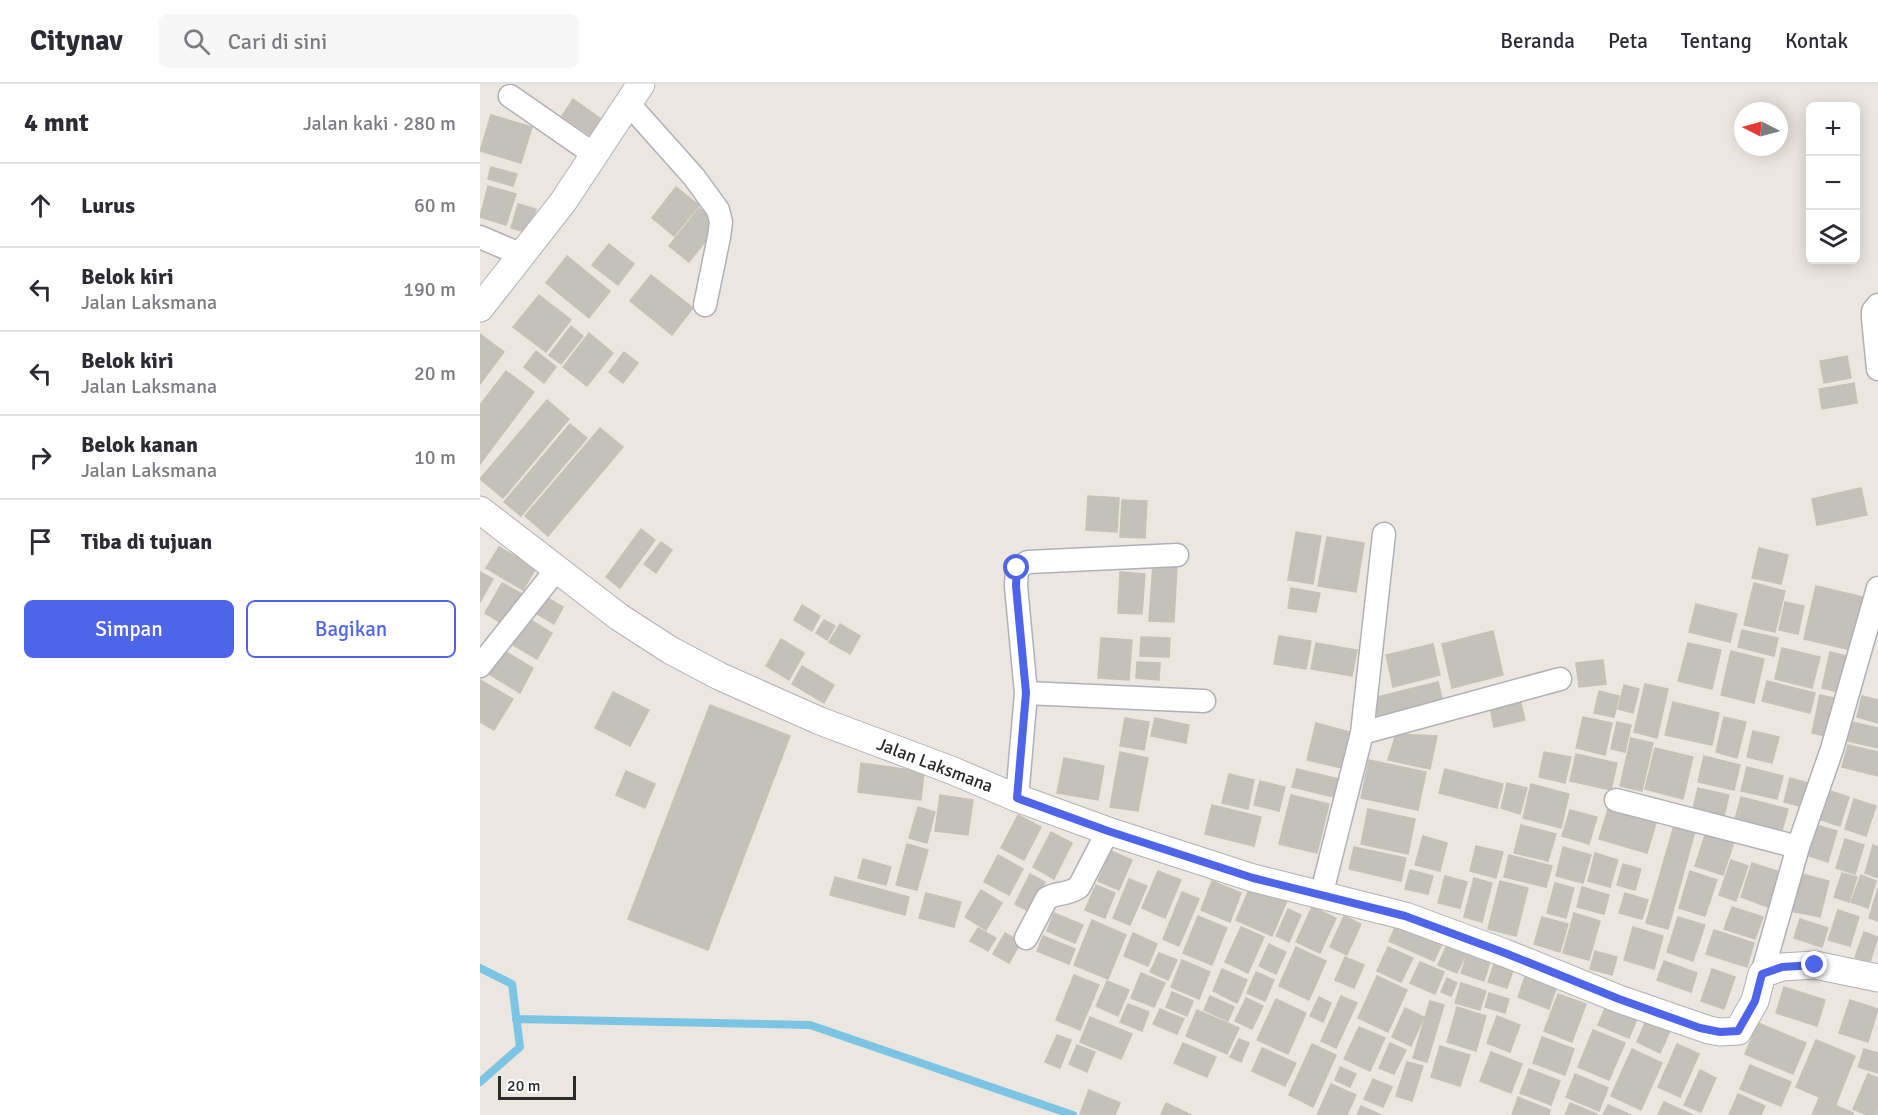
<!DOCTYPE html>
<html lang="id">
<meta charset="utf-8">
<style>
body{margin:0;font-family:Signika,sans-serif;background:#f7f7f7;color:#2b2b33}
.controls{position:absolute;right:18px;top:18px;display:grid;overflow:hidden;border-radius:9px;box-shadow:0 3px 15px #0003}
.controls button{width:54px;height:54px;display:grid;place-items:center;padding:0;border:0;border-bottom:2px solid #e1e1e2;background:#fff;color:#2b2b33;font:30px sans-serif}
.compass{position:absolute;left:1254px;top:18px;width:54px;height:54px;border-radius:50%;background:#fff;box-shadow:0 3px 15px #0003;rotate:276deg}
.scale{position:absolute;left:18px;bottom:15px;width:78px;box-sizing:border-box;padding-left:6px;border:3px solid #2b2b2b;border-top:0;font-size:16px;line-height:21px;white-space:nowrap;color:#2b2b2b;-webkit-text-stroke:4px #fff;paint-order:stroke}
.stop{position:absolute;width:18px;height:18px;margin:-14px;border:4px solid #4e65e9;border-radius:50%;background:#fff}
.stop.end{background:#4e65e9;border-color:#fff;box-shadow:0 2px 6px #0008}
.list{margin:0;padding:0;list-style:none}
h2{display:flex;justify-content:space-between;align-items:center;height:78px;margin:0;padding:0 24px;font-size:26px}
h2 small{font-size:20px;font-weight:400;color:#7c7c81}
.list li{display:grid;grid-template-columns:39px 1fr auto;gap:18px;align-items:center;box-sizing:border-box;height:84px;padding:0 24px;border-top:2px solid #e1e1e2}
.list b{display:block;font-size:22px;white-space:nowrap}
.list p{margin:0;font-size:20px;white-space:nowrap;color:#7c7c81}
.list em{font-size:20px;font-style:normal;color:#7c7c81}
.actions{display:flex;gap:12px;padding:18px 24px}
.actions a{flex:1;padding:14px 0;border:2px solid #4e65e9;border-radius:9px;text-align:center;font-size:21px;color:#4e65e9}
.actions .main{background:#4e65e9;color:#fff}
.icon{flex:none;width:33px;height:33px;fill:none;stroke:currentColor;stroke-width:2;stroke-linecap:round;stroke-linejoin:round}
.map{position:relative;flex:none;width:1398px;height:1031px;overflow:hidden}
header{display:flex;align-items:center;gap:36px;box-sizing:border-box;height:84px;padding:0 30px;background:#fff;border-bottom:2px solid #e1e1e2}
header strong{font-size:28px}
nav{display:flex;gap:33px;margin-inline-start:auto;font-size:21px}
.search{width:420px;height:54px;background:#f7f7f7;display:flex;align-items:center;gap:15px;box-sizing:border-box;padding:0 21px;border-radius:9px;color:#7c7c81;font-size:22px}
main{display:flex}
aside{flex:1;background:#fff}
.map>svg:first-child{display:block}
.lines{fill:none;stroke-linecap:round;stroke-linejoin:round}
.stream{stroke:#7cc4e3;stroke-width:8}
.building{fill:#c4c0ba;stroke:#c7c2b8;stroke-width:1.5}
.minor-casing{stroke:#afb0ba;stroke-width:25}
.tertiary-casing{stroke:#afb0ba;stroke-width:29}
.minor{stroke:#fff;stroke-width:22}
.tertiary{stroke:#fff;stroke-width:27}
.route{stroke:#4e65e9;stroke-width:8}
.labels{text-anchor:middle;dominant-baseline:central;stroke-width:4.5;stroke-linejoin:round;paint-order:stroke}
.street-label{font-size:18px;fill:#2b2b2b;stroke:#fff}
</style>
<header>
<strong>Citynav</strong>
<div class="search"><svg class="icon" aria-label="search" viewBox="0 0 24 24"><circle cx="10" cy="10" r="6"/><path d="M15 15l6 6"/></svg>Cari di sini</div>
<nav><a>Beranda</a><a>Peta</a><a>Tentang</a><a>Kontak</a></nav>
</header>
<main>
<aside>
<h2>4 mnt<small>Jalan kaki · 280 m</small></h2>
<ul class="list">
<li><svg class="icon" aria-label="ahead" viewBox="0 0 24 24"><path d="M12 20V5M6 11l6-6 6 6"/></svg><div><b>Lurus</b></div><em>60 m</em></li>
<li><svg class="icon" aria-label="left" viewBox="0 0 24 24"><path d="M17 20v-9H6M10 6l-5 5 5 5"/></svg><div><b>Belok kiri</b><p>Jalan Laksmana</p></div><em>190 m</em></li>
<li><svg class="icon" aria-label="left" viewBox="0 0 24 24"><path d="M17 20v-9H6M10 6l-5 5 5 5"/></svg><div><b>Belok kiri</b><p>Jalan Laksmana</p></div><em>20 m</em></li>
<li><svg class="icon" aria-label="right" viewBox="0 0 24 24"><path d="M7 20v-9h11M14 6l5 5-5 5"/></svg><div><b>Belok kanan</b><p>Jalan Laksmana</p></div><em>10 m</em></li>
<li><svg class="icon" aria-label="arrive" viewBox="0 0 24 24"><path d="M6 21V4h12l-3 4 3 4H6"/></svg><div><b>Tiba di tujuan</b></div></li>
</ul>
<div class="actions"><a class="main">Simpan</a><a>Bagikan</a></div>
</aside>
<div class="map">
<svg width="1398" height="1031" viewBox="0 0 1398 1031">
<rect width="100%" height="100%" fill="#ebe6df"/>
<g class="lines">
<path class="stream" d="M0 884 32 900 40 963 0 998
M36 935 330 941 593 1031"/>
</g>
<path class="building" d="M93 15 121 35 110 51 82 32Z
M11 31 52 43 41 79 0 67Z
M11 83 37 90 33 102 8 95Z
M8 102 36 110 26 141 0 133Z
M196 103 219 121 194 152 172 134Z
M38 120 56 125 50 149 31 144Z
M219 124 239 140 209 178 189 162Z
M129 160 154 180 138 201 112 181Z
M87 172 130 207 109 234 66 199Z
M171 191 213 224 192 251 150 217Z
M59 211 91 236 66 268 33 243Z
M91 242 103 252 81 280 69 271Z
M109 249 133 269 107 302 83 283Z
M0 250 24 268 0 300Z
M56 267 76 283 64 299 44 283Z
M144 268 158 279 143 299 129 288Z
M1367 272 1371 294 1344 299 1340 277Z
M26 287 54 308 0 380V321Z
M1374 299 1377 319 1342 325 1339 305Z
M67 316 89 335 23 414 0 395Z
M90 340 107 354 41 432 24 418Z
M120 344 143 363 68 452 45 432Z
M1381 404 1387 431 1337 441 1332 415Z
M608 412 639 414 637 448 606 446Z
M642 416 667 417 665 454 640 453Z
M161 445 175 456 140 504 126 493Z
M816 448 841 452 833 500 808 496Z
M847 453 884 459 876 508 838 502Z
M181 458 192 466 176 489 164 480Z
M19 463 56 484 43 506 6 484Z
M1279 464 1308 471 1301 500 1272 494Z
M673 480 697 482 694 538 669 537Z
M0 488 13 495 0 518Z
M640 488 665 490 662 530 638 529Z
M22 499 44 511 26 542 5 529Z
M1274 499 1305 507 1295 548 1264 541Z
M1336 502 1383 513 1371 566 1324 555Z
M811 504 840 509 836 528 808 524Z
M61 510 83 523 74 540 52 527Z
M1305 518 1324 522 1318 550 1299 546Z
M1216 520 1257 530 1250 558 1209 548Z
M322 521 340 532 332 547 314 536Z
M49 535 72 549 57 575 33 561Z
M344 536 355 542 347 556 336 549Z
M360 540 380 552 370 570 349 558Z
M1262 546 1298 554 1294 572 1258 563Z
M1013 547 1023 591 972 604 962 560Z
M799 552 831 557 826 585 794 580Z
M661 553 690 554 689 573 660 572Z
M621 554 652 556 649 596 618 594Z
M301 555 324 569 309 596 286 582Z
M836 559 877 566 872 592 831 585Z
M1208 559 1241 566 1232 605 1198 597Z
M953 560 960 591 913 603 906 571Z
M1302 564 1340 573 1332 604 1295 595Z
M21 565 53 584 40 609 7 589Z
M1251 567 1284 575 1274 619 1241 611Z
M1350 568 1371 573 1362 609 1342 604Z
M1123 576 1126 600 1099 603 1096 579Z
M657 578 680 579 679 596 656 594Z
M322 582 354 601 344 619 312 600Z
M0 596 33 615 14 646 0 638Z
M1287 597 1335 609 1330 629 1282 617Z
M958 598 963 618 898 634 893 614Z
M1165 600 1188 605 1177 654 1154 648Z
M1144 601 1159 605 1153 629 1138 625Z
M1119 607 1139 612 1134 633 1114 629Z
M133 608 169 626 150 662 115 644Z
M1340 611 1359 615 1350 653 1332 649Z
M1382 612 1398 616V639L1377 633Z
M1040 616 1045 636 1014 643 1010 623Z
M1193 618 1239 629 1232 661 1185 651Z
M230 621 310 652 228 866 148 835Z
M1103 633 1132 639 1125 671 1096 664Z
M1244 633 1266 638 1257 674 1236 668Z
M645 634 669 638 664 666 640 662Z
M675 634 709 641 706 659 671 652Z
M1137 638 1151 641 1145 668 1131 665Z
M1372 638 1398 644V664L1367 657Z
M836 639 870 648 862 684 827 676Z
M1273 647 1299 653 1292 679 1267 673Z
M916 650 957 652 950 685 908 676Z
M1151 654 1173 659 1162 707 1140 702Z
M1368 661 1398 668V692L1362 683Z
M1175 664 1213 673 1203 715 1165 705Z
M640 668 668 674 658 727 630 723Z
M1064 668 1091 673 1085 699 1059 693Z
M1096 670 1137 679 1131 706 1090 697Z
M1224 672 1260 681 1254 706 1218 698Z
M584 674 624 682 618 716 577 709Z
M889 676 946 688 938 726 881 714Z
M381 679 444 688 441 716 378 708Z
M1267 683 1303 692 1297 715 1261 707Z
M817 685 859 695 854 713 812 703Z
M965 685 1023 700 1017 724 959 709Z
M146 687 175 700 165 724 136 711Z
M749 690 774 696 768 725 742 719Z
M1310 694 1332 700 1327 724 1304 718Z
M780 697 805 703 799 727 774 721Z
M1027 699 1047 704 1040 730 1021 724Z
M1051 700 1089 710 1081 744 1043 734Z
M1218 704 1249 711 1243 736 1212 729Z
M1347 706 1369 713 1360 742 1338 735Z
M460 711 493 716 488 751 455 747Z
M811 711 849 720 837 769 799 760Z
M1261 713 1308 725 1301 750 1254 739Z
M1374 715 1396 722 1386 752 1365 745Z
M732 721 781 733 774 762 725 750Z
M438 723 455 728 447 759 429 754Z
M888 725 935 735 928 770 881 760Z
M1128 725 1176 739 1167 769 1119 755Z
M1090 726 1117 733 1109 760 1082 752Z
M538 731 561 743 544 776 521 764Z
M1195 738 1216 744 1188 845 1166 839Z
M1333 740 1357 747 1348 778 1323 770Z
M1041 741 1076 750 1068 777 1034 769Z
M571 748 592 759 574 795 553 783Z
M1226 748 1254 758 1243 791 1215 782Z
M943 752 967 759 960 787 935 781Z
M1365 755 1384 761 1375 790 1356 784Z
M427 760 448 766 437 806 416 801Z
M1393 761 1398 763V794L1385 789Z
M996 762 1023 768 1016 794 990 787Z
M874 763 926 774 921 797 869 785Z
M1083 763 1111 771 1103 799 1076 792Z
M631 767 652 776 639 806 618 797Z
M1115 769 1138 776 1130 803 1108 797Z
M518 771 543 785 529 811 504 798Z
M1029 771 1072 782 1066 803 1024 793Z
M383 775 411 783 406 801 378 794Z
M1251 776 1268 782 1256 817 1239 811Z
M1272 779 1300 788 1288 823 1261 813Z
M1143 780 1161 785 1155 806 1137 801Z
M930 786 953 792 948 810 925 805Z
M678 787 701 796 685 834 662 824Z
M1210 787 1237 796 1225 832 1199 824Z
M1318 789 1349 797 1340 833 1309 827Z
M1362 789 1377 793 1369 818 1354 813Z
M550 790 565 798 550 828 535 820Z
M1381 791 1396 797 1388 824 1371 818Z
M965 792 987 798 980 824 958 819Z
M355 793 429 813 425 831 350 811Z
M994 794 1012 799 1002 838 984 833Z
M649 795 667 802 650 841 633 834Z
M732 797 761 809 750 838 721 826Z
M1020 797 1048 804 1036 852 1008 845Z
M1075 799 1094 804 1086 834 1067 829Z
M616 801 635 809 625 834 605 826Z
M771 801 807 817 792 852 756 836Z
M1102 803 1129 811 1124 830 1097 823Z
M1398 804V837L1389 834Z
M501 806 522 819 506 846 485 833Z
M702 808 719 815 699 862 683 855Z
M446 809 481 818 474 843 439 834Z
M1145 809 1168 816 1162 835 1139 829Z
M832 823 856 834 840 869 816 858Z
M1252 823 1283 833 1275 855 1244 845Z
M808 825 821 831 809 858 796 852Z
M1358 826 1379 833 1370 862 1348 856Z
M574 829 603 841 595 859 567 847Z
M1094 829 1120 837 1109 876 1083 869Z
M718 832 747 844 732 881 703 869Z
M864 832 881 840 867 871 850 863Z
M1062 833 1088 840 1080 868 1054 860Z
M1198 833 1225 841 1213 877 1187 868Z
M919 835 964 855 954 877 909 857Z
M1320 835 1348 844 1342 863 1314 854Z
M612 836 646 851 628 895 594 881Z
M761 843 784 853 768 889 745 878Z
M1153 843 1183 852 1174 885 1144 876Z
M498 844 516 854 508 867 490 857Z
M1234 846 1274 859 1267 883 1226 870Z
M1384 848 1398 853 1390 878 1375 873Z
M525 849 541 858 529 879 513 870Z
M653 849 677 860 668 882 644 872Z
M563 852 595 865 589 880 557 867Z
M968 858 988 866 977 889 958 881Z
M789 860 806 868 796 890 779 882Z
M816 863 846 877 829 916 799 902Z
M908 863 933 874 921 898 897 887Z
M1115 867 1137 873 1132 891 1110 885Z
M988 868 1011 875 1004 897 981 889Z
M679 869 697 876 688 896 670 888Z
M865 873 884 881 874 904 855 896Z
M702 876 730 888 719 915 691 903Z
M1015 877 1034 883 1027 904 1008 898Z
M1184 877 1217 889 1211 908 1177 896Z
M940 878 964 888 955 910 930 899Z
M742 885 767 896 757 919 733 907Z
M1232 885 1255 893 1244 925 1221 917Z
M776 888 794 896 785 917 767 909Z
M661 889 685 899 674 923 651 914Z
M1046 890 1077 902 1069 925 1038 913Z
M594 891 619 901 600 946 576 936Z
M897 892 927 906 908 948 878 934Z
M967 894 977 899 971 912 961 908Z
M627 897 649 906 638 932 616 922Z
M981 899 1006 907 1000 926 975 919Z
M1304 903 1345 916 1337 942 1296 929Z
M692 908 713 917 707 932 686 923Z
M1009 909 1029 915 1025 929 1005 923Z
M1078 910 1106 920 1092 958 1064 947Z
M730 912 754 923 748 937 724 926Z
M861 912 877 919 856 964 841 957Z
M839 913 851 919 843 938 830 932Z
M766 914 783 922 772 945 755 937Z
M796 915 826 929 808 970 777 956Z
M1129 915 1160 928 1149 954 1118 941Z
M1370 916 1398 925 1388 958 1359 949Z
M950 917 964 921 947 978 933 974Z
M648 920 669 928 662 947 640 938Z
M977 923 1006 932 996 967 967 958Z
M925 924 944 933 931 962 912 953Z
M680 925 704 935 697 950 673 940Z
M717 926 759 944 747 970 706 952Z
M1017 932 1040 941 1030 968 1007 959Z
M610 933 652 950 641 975 600 958Z
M1167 934 1191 945 1180 969 1157 958Z
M1278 939 1326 959 1313 990 1265 970Z
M879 943 905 954 890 987 864 975Z
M1113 946 1145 959 1129 996 1098 983Z
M577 951 591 956 580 984 565 978Z
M1062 953 1094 965 1085 991 1053 979Z
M759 955 769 959 761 978 750 973Z
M1336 956 1375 972 1356 1020 1316 1003Z
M703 959 736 973 727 993 694 979Z
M910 959 926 966 914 990 899 984Z
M832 960 856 971 833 1023 809 1011Z
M1197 960 1219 970 1200 1013 1178 1003Z
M597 961 615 968 607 988 589 980Z
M960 962 990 971 980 1002 951 993Z
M782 964 816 979 805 1002 772 987Z
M1152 965 1182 979 1161 1026 1131 1012Z
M1384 965 1398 969V989L1378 983Z
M1011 968 1042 980 1031 1009 1000 997Z
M927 978 943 982 932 1017 916 1012Z
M1270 981 1311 998 1301 1022 1260 1005Z
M860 983 876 990 870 1003 855 996Z
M1049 985 1080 997 1071 1021 1040 1009Z
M1220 986 1236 994 1221 1028 1204 1021Z
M1095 990 1128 1004 1119 1027 1086 1013Z
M1388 990 1398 994 1397 1031H1387L1373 1025Z
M893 995 912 1003 903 1023 884 1015Z
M851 1000 876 1011 867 1031H837Z
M609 1006 640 1019 635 1031 600 1030Z
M1258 1010 1285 1022 1281 1031H1249Z
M1038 1013 1070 1026 1069 1031H1032Z
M1339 1014 1373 1029V1031H1332Z
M1184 1018 1213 1031H1178Z
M686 1019 711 1031H681Z
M1090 1019 1117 1030V1031H1085Z
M1128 1021 1151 1031H1123Z
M881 1022 901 1031H877Z"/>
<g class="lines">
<g class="minor-casing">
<path id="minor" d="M30 12 115 71
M148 19 214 93 238 126 241 138 239 153 225 221
M0 153 42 171
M1398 221 1393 227V234L1398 285
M0 582 76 486
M546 609 724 617
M882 649 1080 595
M537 714 546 609 536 502 537 484 548 478 697 471
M1136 716 1318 763
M841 812 882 649 904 450
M546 854 567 814C579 808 588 811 599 803L628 747
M1282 890 1318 763 1352 665 1398 504"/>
</g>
<g class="tertiary-casing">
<path id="tertiary" d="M0 224 83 118 161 0
M0 426 139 533 190 566 239 592 340 637 471 686 537 714 628 747 773 794 925 832 1025 869 1139 915 1229 946 1240 948 1258 947 1275 917 1282 890 1302 883 1335 881 1398 894"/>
</g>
<use href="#minor" class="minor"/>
<use href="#tertiary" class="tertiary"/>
</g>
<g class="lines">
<path class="route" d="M537 484 536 502 546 609 537 714 628 747 773 794 925 832 1025 869 1139 915 1220 944 1240 948 1258 947 1275 917 1282 890 1302 883 1335 881"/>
</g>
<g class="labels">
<g class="street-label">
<text transform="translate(455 681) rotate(21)">Jalan Laksmana</text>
</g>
</g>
</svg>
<div class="controls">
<button>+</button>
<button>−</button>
<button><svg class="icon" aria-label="layers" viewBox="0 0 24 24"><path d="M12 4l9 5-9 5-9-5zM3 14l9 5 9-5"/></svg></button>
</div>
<svg class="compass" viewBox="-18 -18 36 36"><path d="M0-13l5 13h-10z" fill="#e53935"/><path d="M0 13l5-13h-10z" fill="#7c7c81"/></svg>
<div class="scale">20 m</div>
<div class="stop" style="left:537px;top:484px"></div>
<div class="stop end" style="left:1335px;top:881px"></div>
</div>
</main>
